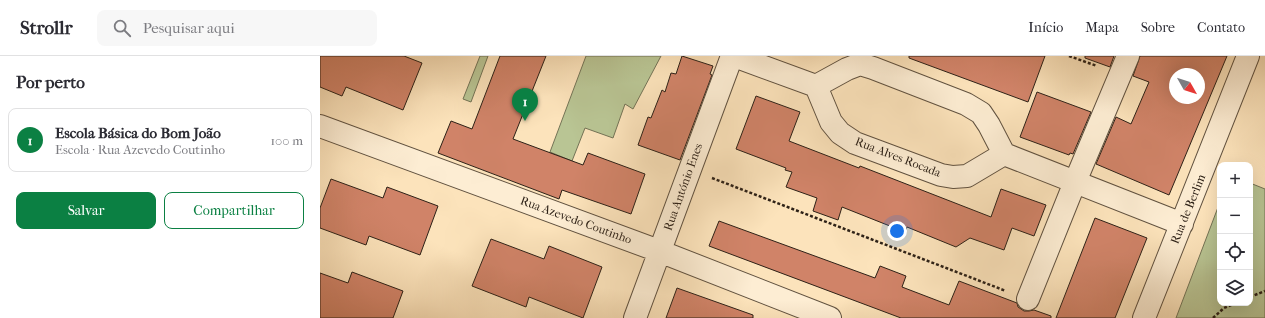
<!DOCTYPE html>
<html lang="pt">
<meta charset="utf-8">
<style>
body{margin:0;font-family:"IM FELL French Canon",serif;background:#f7f7f7;color:#2b2b33}
.controls{position:absolute;right:12px;bottom:12px;display:grid;overflow:hidden;border-radius:8px;box-shadow:0 4px 16px #0002}
.controls button{width:36px;height:36px;display:grid;place-items:center;padding:0;border:0;border-bottom:1px solid #e1e1e2;background:#fff;color:#2b2b33;font:20px sans-serif}
.compass{position:absolute;left:849px;top:12px;width:36px;height:36px;border-radius:50%;background:#fff;box-shadow:0 4px 16px #0002;rotate:129deg}
.you{position:absolute;left:577px;top:175px;width:14px;height:14px;margin:-10px;border:3px solid #fff;border-radius:50%;background:#1a73e8;box-shadow:0 0 0 6px #1a73e833}
.badge{display:grid;place-items:center;width:26px;height:26px;border-radius:50%;background:#0b8043;color:#fff;font-size:13px;font-weight:700}
.pin{position:absolute;translate:-50% -33px;filter:drop-shadow(0 1px 2px #0008)}
.pin::after{content:'';position:absolute;top:21px;width:14px;height:12px;background:inherit;clip-path:polygon(0 0,100% 0,50% 100%)}
.list{margin:0;padding:0;list-style:none}
h2{display:flex;justify-content:space-between;align-items:center;height:52px;margin:0;padding:0 16px;font-size:17px}
h2 small{font-size:13px;font-weight:400;color:#7c7c81}
.list li{display:grid;grid-template-columns:26px 1fr auto;gap:12px;align-items:center;box-sizing:border-box;height:64px;margin:0 8px 8px;padding:0 8px;border:1px solid #e1e1e2;border-radius:8px}
.list b{display:block;font-size:15px;white-space:nowrap}
.list p{margin:0;font-size:13px;white-space:nowrap;color:#7c7c81}
.list em{font-size:13px;font-style:normal;color:#7c7c81}
.actions{display:flex;gap:8px;padding:12px 16px}
.actions a{flex:1;padding:9px 0;border:1px solid #0b8043;border-radius:8px;text-align:center;font-size:14px;color:#0b8043}
.actions .main{background:#0b8043;color:#fff}
.icon{flex:none;width:22px;height:22px;fill:none;stroke:currentColor;stroke-width:2;stroke-linecap:round;stroke-linejoin:round}
.map{position:relative;flex:none;width:945px;height:262px;overflow:hidden}
header{display:flex;align-items:center;gap:24px;box-sizing:border-box;height:56px;padding:0 20px;background:#fff;border-bottom:1px solid #e1e1e2}
header strong{font-size:19px}
nav{display:flex;gap:22px;margin-inline-start:auto;font-size:14px}
.search{width:280px;height:36px;background:#f7f7f7;display:flex;align-items:center;gap:10px;box-sizing:border-box;padding:0 14px;border-radius:8px;color:#7c7c81;font-size:15px}
main{display:flex}
aside{flex:1;background:#fff}
.map>svg:first-child{display:block}
.green{fill:#b9c594;stroke:#737356}
.building{fill:#d08368;stroke:#2d2117;fill-rule:evenodd}
.lines{fill:none;stroke-linecap:round;stroke-linejoin:round}
.minor-casing{stroke:#615240;stroke-width:24}
.path{stroke:#2d2117;stroke-width:2.5;stroke-dasharray:3 2;stroke-linecap:butt}
.minor{stroke:#fdedd3;stroke-width:22}
.labels{text-anchor:middle;dominant-baseline:central;stroke-width:3.5;stroke-linejoin:round;paint-order:stroke}
.street-label{font-size:12px;fill:#2d2117;stroke:#fdedd3}
</style>
<header>
<strong>Strollr</strong>
<div class="search"><svg class="icon" aria-label="search" viewBox="0 0 24 24"><circle cx="10" cy="10" r="6"/><path d="M15 15l6 6"/></svg>Pesquisar aqui</div>
<nav><a>Início</a><a>Mapa</a><a>Sobre</a><a>Contato</a></nav>
</header>
<main>
<aside>
<h2>Por perto<small></small></h2>
<ul class="list">
<li><span class="badge">1</span><div><b>Escola Básica do Bom João</b><p>Escola · Rua Azevedo Coutinho</p></div><em>100 m</em></li>
</ul>
<div class="actions"><a class="main">Salvar</a><a>Compartilhar</a></div>
</aside>
<div class="map">
<svg width="945" height="262" viewBox="0 0 945 262">
<rect width="100%" height="100%" fill="#fce3bb"/>
<filter id="stains"><feTurbulence type="fractalNoise" baseFrequency=".005" numOctaves="4"/><feColorMatrix values="0 0 0 0 .2 0 0 0 0 .09 0 0 0 0 .02 0 0 0 .5 -.17"/></filter>
<radialGradient id="worn" r=".72"><stop offset=".6" stop-color="#630" stop-opacity="0"/><stop offset="1" stop-color="#630" stop-opacity=".3"/></radialGradient>
<path class="green" d="M160 0H168L151 46 143 43Z
M266 0H341L313 53 305 48 293 82 265 72 252 105 230 96Z
M930 127 945 133V262H856L900 146V247H930Z"/>
<path class="building" d="M0 0H84L102 7 83 54 26 31 22 40 0 31Z
M180 0H226L193 83 263 109 268 97 325 118 311 158 242 134 239 143 118 97 131 65 152 73Z
M362 0 393 10 390 18 392 19 360 104 318 89 328 61 331 62 342 34 345 36 351 17 356 18Z
M589 0H725L708 46 589 2Z
M765 0H794L790 11 765 2Z
M820 0H907L849 139 776 108 796 61 811 68 829 26 813 20ZM855 18H879V42H855Z
M717 36 771 56 753 98 750 97 749 99 700 81Z
M436 40 480 56 469 85 539 112 540 110 671 161 681 133 726 149 714 180 692 172 684 194 650 182 636 191 587 171 585 176 522 151 518 164 493 155 497 142 466 131 472 116 465 114 466 112 416 93Z
M11 123 63 142 67 131 118 150 100 199 49 180 46 189 0 172V152Z
M775 162 827 182 795 262H736Z
M399 165 555 222 560 210 586 220 582 231 629 249 639 225 697 247 698 251 704 255H709L714 254 731 260V262H581L389 190Z
M171 183 224 203 229 190 282 211 263 262 209 241 206 251 152 230Z
M32 216 83 235 73 262H0V217L28 227Z
M357 232 433 259V262H346Z"/>
<g class="lines">
<g class="minor-casing">
<path id="minor" d="M414 0 496 30 511 66 520 77 535 87 621 119 633 121 647 120 684 98
M496 30 527 13 540 8 553 12 646 48 661 57 669 69 684 98 862 168
M0 70 339 195 510 262
M708 243 755 126 808 0
M315 262 412 0
M824 262 928 0"/>
</g>
<path class="path" d="M749 0 777 10
M392 122 686 235
M930 241 945 235
M893 262 904 252 916 247"/>
<use href="#minor" class="minor"/>
</g>
<g class="labels">
<g class="street-label">
<text transform="translate(578 101) rotate(21)">Rua Alves Rocada</text>
<text transform="translate(363 131) rotate(-70)">Rua António Enes</text>
<text transform="translate(868 153) rotate(-68)">Rua de Berlim</text>
<text transform="translate(256 164) rotate(20)">Rua Azevedo Coutinho</text>
</g>
</g>
<rect width="100%" height="100%" filter="url(#stains)"/>
<rect width="100%" height="100%" fill="url(#worn)"/>
</svg>
<div class="controls">
<button>+</button>
<button>−</button>
<button><svg class="icon" aria-label="locate" viewBox="0 0 24 24"><circle cx="12" cy="12" r="6"/><path d="M12 2v4M12 18v4M2 12h4M18 12h4"/></svg></button>
<button><svg class="icon" aria-label="layers" viewBox="0 0 24 24"><path d="M12 4l9 5-9 5-9-5zM3 14l9 5 9-5"/></svg></button>
</div>
<svg class="compass" viewBox="-18 -18 36 36"><path d="M0-13l5 13h-10z" fill="#e53935"/><path d="M0 13l5-13h-10z" fill="#7c7c81"/></svg>
<div class="you"></div>
<div class="pin badge" style="left:205px;top:65px">1</div>
</div>
</main>
